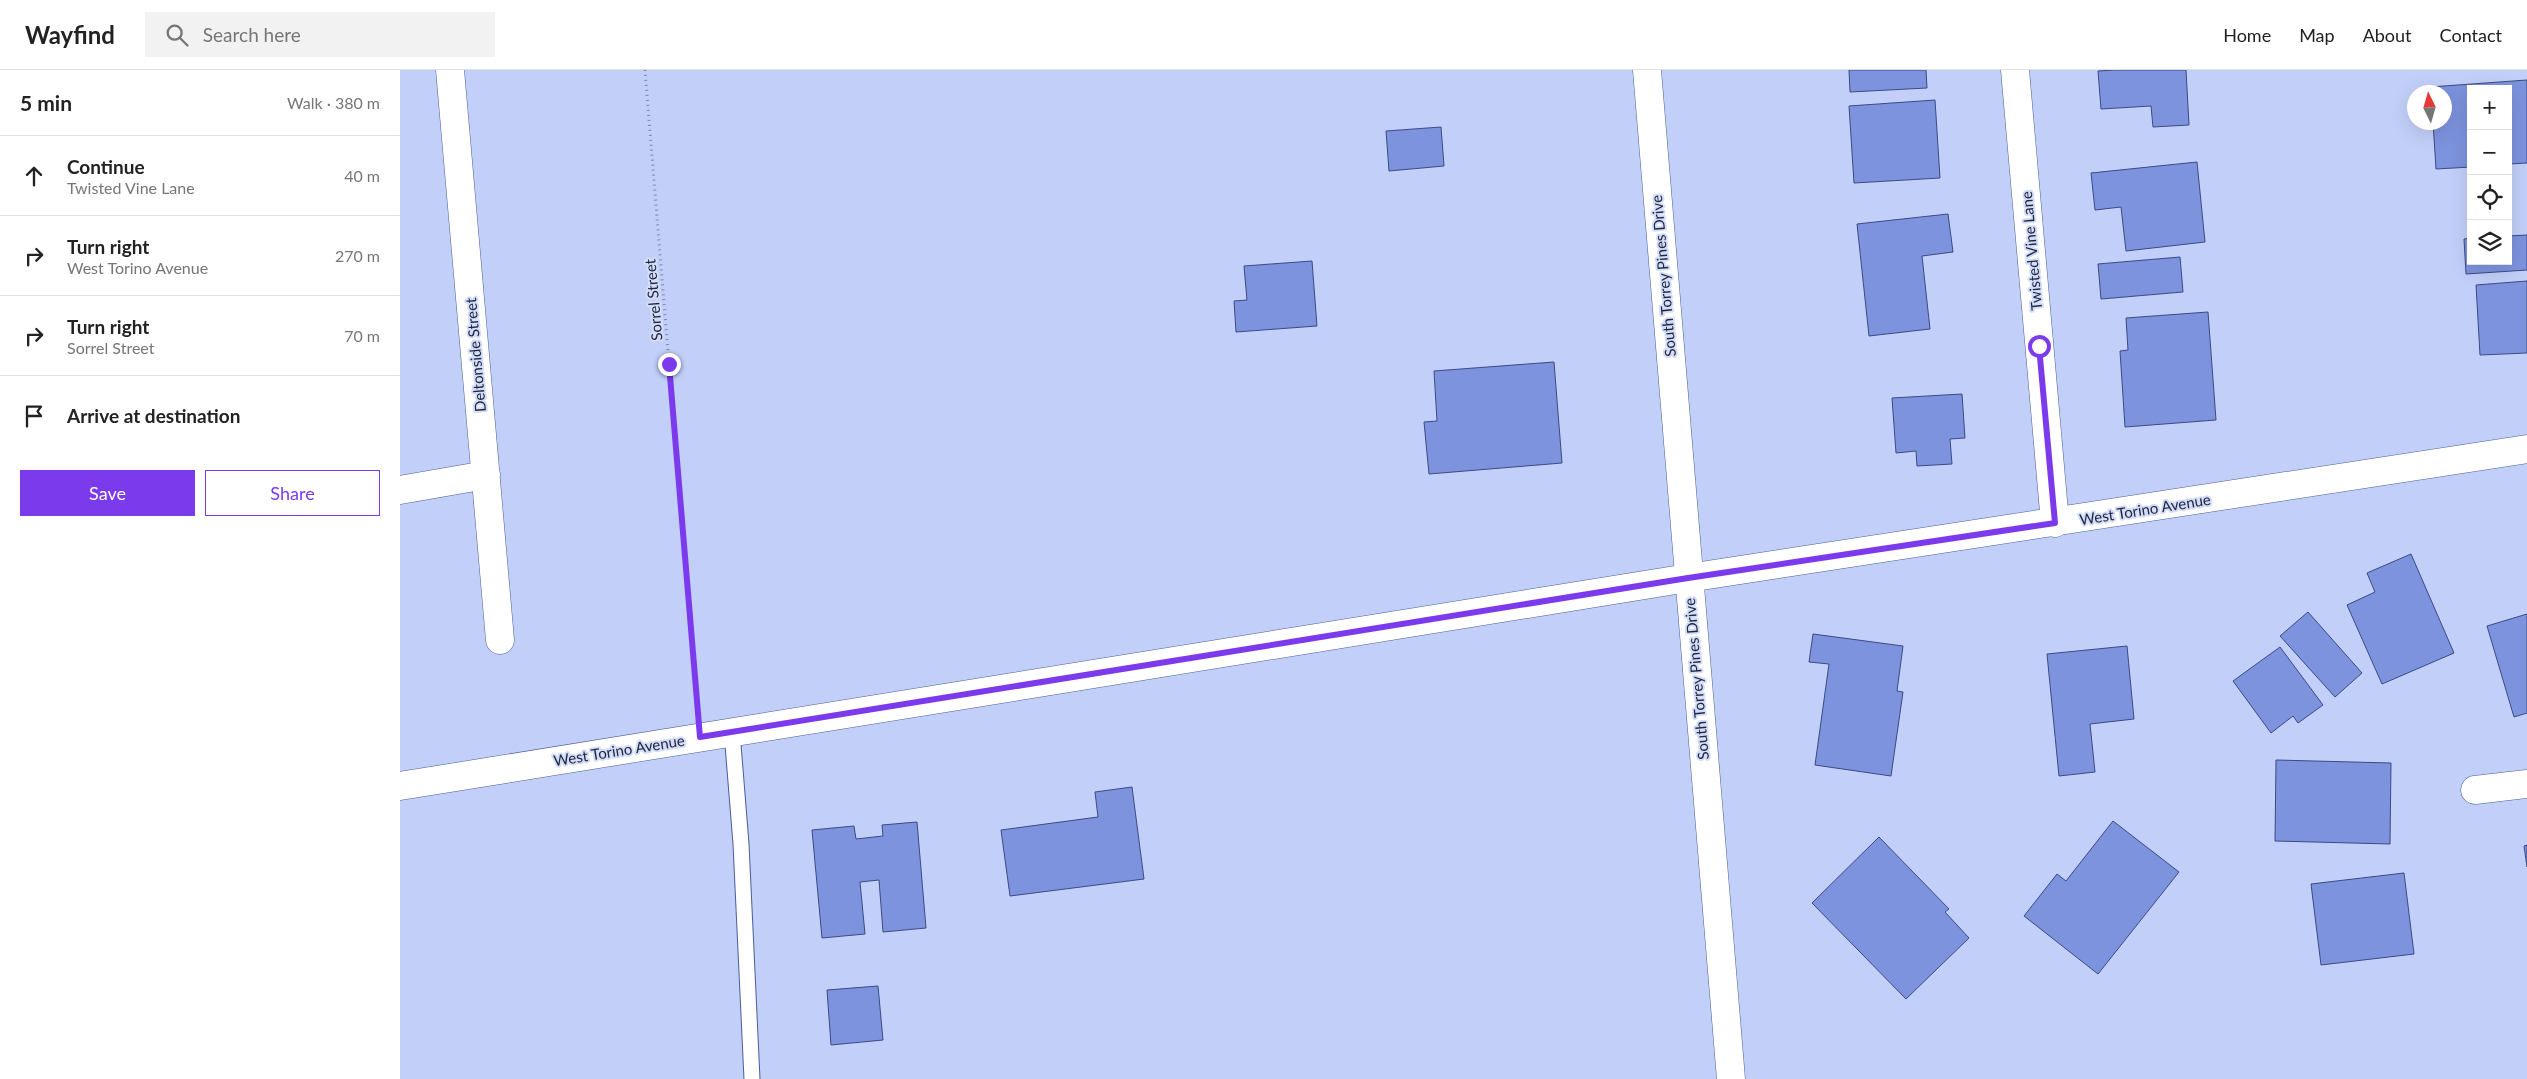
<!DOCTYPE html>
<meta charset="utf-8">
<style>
body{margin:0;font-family:Lato,sans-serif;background:#f2f2f2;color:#222}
.controls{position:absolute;right:15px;top:15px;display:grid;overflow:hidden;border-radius:0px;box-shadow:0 5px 20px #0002}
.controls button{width:45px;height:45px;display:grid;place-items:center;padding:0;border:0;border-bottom:1px solid #e0e0e0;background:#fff;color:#222;font:25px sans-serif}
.compass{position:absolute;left:2007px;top:15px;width:45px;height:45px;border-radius:50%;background:#fff;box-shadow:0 5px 20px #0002;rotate:355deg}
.stop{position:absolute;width:15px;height:15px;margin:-11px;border:4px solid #7c3aed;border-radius:50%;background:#fff}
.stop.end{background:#7c3aed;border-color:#fff;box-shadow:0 1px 5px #0008}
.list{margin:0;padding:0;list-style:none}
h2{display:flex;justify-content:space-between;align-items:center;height:65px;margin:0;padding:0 20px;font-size:21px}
h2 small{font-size:16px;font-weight:400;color:#767676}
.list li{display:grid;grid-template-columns:32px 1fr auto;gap:15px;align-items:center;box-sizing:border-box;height:80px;padding:0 20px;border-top:1px solid #e0e0e0}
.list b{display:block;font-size:19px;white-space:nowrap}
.list p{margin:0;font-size:16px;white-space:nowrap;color:#767676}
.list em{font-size:16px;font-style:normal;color:#767676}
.actions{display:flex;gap:10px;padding:15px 20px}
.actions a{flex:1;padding:11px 0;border:1px solid #7c3aed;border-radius:0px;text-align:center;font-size:18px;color:#7c3aed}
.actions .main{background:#7c3aed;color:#fff}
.icon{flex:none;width:28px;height:28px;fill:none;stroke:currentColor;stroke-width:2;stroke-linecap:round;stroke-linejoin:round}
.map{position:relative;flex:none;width:2127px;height:1009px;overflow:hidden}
header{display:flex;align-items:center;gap:30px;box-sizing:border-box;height:70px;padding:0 25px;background:#fff;border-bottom:1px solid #e0e0e0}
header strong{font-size:24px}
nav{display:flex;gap:28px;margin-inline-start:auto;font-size:18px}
.search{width:350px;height:45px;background:#f2f2f2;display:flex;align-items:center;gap:12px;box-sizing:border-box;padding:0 18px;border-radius:0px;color:#767676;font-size:19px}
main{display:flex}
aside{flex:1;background:#fff}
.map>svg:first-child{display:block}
.building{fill:#7d93de;stroke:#3b4a84}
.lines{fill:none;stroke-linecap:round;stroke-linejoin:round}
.lane-casing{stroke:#4c5d99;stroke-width:17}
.street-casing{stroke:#4c5d99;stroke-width:29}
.secondary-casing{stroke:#4c5d99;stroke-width:29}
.path{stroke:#7d88aa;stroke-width:3;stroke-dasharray:1 4;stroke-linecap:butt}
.lane{stroke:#fff;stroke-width:15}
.street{stroke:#fff;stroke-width:28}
.secondary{stroke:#fff;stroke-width:28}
.route{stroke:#7c3aed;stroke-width:6}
.labels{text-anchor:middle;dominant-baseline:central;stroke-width:4;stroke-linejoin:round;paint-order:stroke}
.street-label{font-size:15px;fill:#202741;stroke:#d4ddf8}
</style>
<header>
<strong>Wayfind</strong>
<div class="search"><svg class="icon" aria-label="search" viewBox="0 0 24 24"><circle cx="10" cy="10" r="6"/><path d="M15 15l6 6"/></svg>Search here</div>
<nav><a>Home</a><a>Map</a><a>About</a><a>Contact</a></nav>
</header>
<main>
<aside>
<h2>5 min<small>Walk · 380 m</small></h2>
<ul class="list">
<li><svg class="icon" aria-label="ahead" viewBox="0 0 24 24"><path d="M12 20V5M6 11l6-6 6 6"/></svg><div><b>Continue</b><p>Twisted Vine Lane</p></div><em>40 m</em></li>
<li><svg class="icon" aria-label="right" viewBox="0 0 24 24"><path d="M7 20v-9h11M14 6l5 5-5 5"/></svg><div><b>Turn right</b><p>West Torino Avenue</p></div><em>270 m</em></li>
<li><svg class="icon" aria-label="right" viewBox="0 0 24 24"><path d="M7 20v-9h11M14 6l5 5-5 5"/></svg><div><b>Turn right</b><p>Sorrel Street</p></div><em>70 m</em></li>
<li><svg class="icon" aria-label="arrive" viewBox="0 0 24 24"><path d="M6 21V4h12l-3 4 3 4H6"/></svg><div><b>Arrive at destination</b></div></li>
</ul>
<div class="actions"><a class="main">Save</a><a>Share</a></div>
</aside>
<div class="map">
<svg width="2127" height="1009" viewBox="0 0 2127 1009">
<rect width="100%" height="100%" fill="#c2cff8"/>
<path class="building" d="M1449 0H1526L1527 18 1450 22Z
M1715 0H1786L1789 55 1753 57 1751 36 1701 39 1698 1Z
M2127 10V93L2108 94V19H2071V97L2036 99 2033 52H2044V22H2031L2030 17Z
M1535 30 1540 108 1454 113 1449 36Z
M1041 57 1044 96 989 101 986 61Z
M1797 92 1805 172 1726 181 1721 137 1695 140 1691 103Z
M1548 144 1553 182 1522 186 1530 259 1469 266 1457 154Z
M2127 165V200L2066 204 2064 169 2071 168V191H2108V166Z
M1780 187 1783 222 1701 229 1698 194Z
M912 191 917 256 836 262 834 231 847 230 844 196Z
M2127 211V283L2080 285 2076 215Z
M1808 242 1816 350 1725 357 1720 281 1728 280 1726 248Z
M1154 292 1162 393 1029 404 1024 352 1037 351 1034 301Z
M1562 324 1565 368 1550 369 1552 394 1517 396 1516 381 1496 383 1492 328Z
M2011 484 2054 583 1982 614 1947 535 1975 522 1967 503Z
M1908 542 1962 603 1935 627 1880 566Z
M2127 544V643L2114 647 2087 556Z
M1413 564 1503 576 1497 621 1503 622 1491 706 1415 695 1429 594 1409 592Z
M1727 576 1734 649 1690 654 1695 702 1659 706 1647 584Z
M1880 577 1923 635 1898 653 1893 646 1871 663 1833 611Z
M1876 690 1991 693 1990 774 1875 771Z
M732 717 744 809 610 826 601 760 698 747 695 722Z
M1713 751 1779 802 1698 904 1624 846 1657 804 1666 811Z
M517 752 526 858 483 862 479 810 460 812 465 864 422 868 412 760 454 756 456 769 483 766 482 755Z
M1479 767 1549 839 1545 842 1569 868 1506 929 1412 833Z
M2127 775V797L2124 776Z
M2004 803 2014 884 1921 895 1911 814Z
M478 916 483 970 431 975 427 920Z"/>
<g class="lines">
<g class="lane-casing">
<path id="lane" d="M332 662 341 774 352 1009"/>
</g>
<g class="street-casing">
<path id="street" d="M50 0 100 570
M1615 0 1655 453
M0 420 86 405
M0 716 1288 508 2127 379
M2075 720 2127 714"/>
</g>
<g class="secondary-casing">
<path id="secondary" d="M1247 0 1331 1009"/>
</g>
<path class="path" d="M245 0 297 637"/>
<use href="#lane" class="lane"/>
<use href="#street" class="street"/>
<use href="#secondary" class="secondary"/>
</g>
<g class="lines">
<path class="route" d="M269 294 300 667 1288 508 1655 453 1639 276"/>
</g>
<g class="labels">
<g class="street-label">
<text transform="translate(1631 181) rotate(-95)">Twisted Vine Lane</text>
<text transform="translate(1263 206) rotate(-95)">South Torrey Pines Drive</text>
<text transform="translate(253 230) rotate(-95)">Sorrel Street</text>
<text transform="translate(75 285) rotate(-95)">Deltonside Street</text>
<text transform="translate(1745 439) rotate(-9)">West Torino Avenue</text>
<text transform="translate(1296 609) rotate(-95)">South Torrey Pines Drive</text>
<text transform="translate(219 680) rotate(-9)">West Torino Avenue</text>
</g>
</g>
</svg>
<div class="controls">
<button>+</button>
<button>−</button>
<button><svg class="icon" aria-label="locate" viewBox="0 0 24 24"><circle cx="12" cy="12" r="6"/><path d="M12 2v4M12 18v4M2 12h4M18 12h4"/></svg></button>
<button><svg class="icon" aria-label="layers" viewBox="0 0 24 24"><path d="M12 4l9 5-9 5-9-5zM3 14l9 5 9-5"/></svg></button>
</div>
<svg class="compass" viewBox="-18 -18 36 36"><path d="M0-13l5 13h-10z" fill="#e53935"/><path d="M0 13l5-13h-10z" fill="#767676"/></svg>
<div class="stop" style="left:1639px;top:276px"></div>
<div class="stop end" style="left:269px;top:294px"></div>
</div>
</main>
